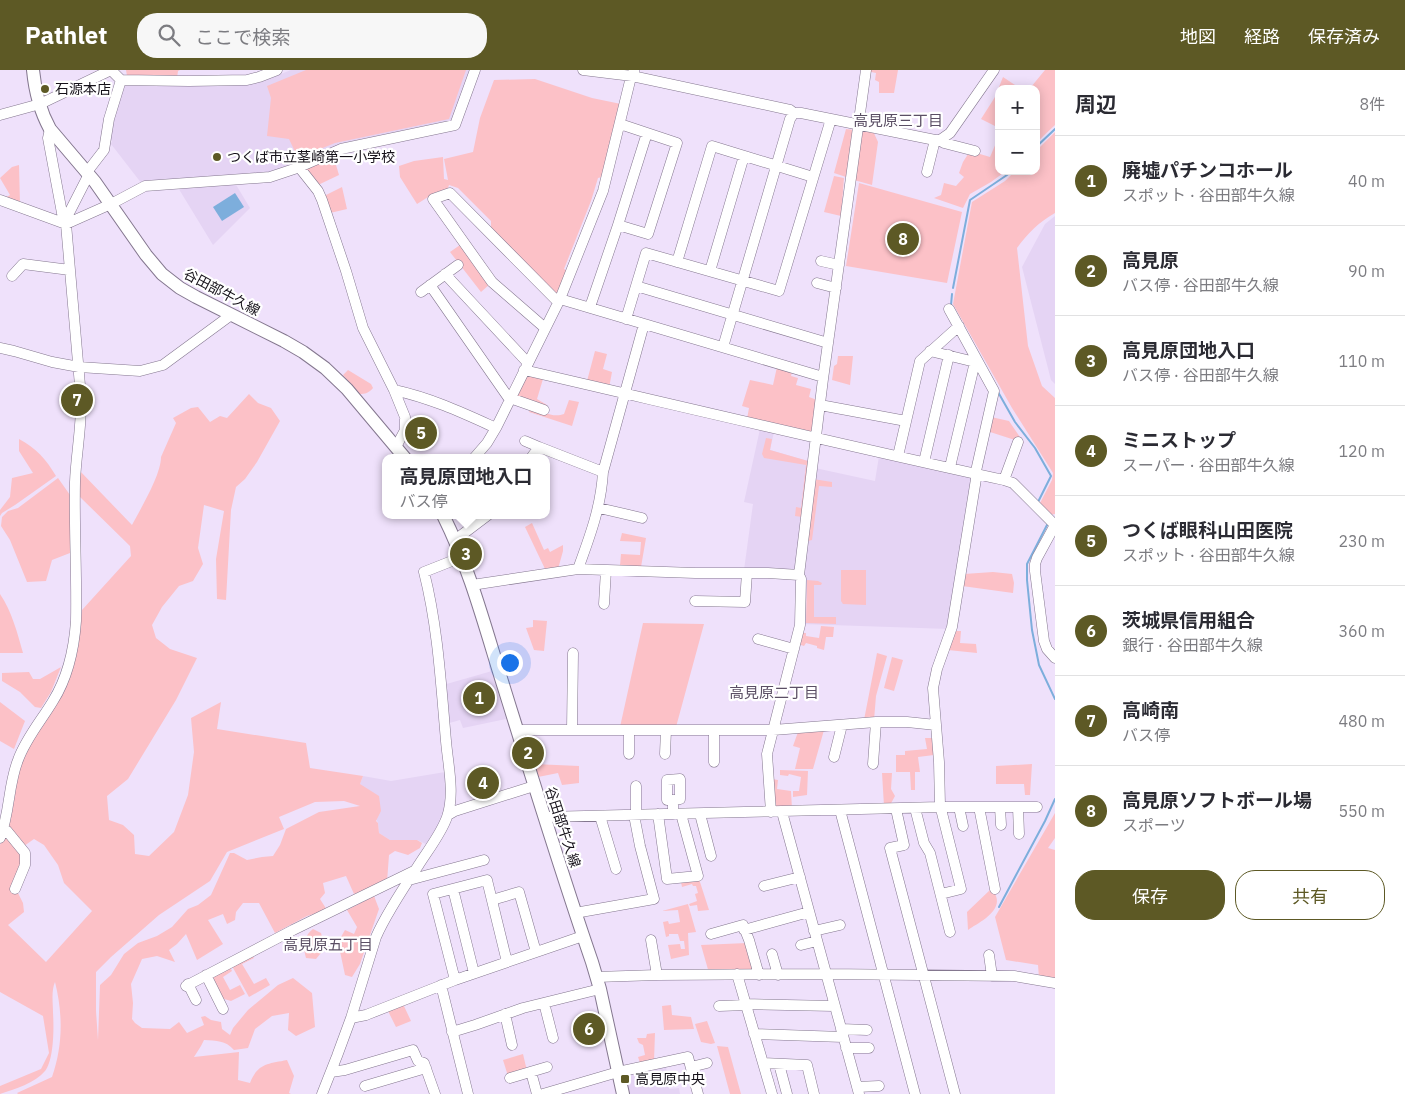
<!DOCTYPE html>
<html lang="ja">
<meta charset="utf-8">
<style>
body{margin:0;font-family:"IBM Plex Sans","Noto Sans JP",sans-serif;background:#f7f7f7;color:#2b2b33}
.controls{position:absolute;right:15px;top:15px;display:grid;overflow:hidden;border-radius:10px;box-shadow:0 2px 12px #0003}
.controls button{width:45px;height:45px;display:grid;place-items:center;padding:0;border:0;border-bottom:1px solid #e1e1e2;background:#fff;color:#2b2b33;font:25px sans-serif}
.you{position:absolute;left:509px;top:592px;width:18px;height:18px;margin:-12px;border:4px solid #fff;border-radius:50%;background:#1a73e8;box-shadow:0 0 0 8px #1a73e833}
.badge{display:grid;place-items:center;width:32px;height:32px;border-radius:50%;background:#5d5925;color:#fff;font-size:16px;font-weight:700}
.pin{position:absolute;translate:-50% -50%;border:2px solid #fff;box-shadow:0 1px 5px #0006}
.popup{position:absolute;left:382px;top:384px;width:168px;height:65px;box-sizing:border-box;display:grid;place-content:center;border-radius:10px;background:#fff;filter:drop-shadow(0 1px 4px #0005);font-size:16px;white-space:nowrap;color:#7c7c81}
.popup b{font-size:19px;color:#2b2b33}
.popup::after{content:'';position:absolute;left:50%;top:100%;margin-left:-10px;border:10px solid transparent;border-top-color:#fff}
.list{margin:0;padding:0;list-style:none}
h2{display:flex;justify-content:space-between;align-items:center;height:65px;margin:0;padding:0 20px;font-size:21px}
h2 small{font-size:16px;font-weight:400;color:#7c7c81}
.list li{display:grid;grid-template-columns:32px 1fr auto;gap:15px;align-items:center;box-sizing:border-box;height:90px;padding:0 20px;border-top:1px solid #e1e1e2}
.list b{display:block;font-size:19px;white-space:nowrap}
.list p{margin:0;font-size:16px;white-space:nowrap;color:#7c7c81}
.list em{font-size:16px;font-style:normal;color:#7c7c81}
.actions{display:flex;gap:10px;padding:15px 20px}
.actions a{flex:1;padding:11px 0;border:1px solid #5d5925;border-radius:20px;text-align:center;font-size:18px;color:#5d5925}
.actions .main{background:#5d5925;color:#fff}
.icon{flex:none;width:28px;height:28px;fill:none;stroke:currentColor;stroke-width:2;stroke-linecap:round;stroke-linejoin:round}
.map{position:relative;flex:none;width:1055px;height:1024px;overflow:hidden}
header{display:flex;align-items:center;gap:30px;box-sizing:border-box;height:70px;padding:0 25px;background:#5d5925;color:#fff}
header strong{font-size:24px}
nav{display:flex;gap:28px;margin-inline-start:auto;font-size:18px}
.search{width:350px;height:45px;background:#f7f7f7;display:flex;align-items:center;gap:12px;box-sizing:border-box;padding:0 18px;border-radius:20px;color:#7c7c81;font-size:19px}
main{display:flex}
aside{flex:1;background:#fff}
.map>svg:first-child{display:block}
.built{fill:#e5d4f4}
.green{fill:#fcc1c7;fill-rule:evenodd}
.water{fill:#7daedc}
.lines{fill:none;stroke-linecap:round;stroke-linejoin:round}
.stream{stroke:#7daedc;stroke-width:2}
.minor-casing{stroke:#84778f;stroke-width:11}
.major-casing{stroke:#84778f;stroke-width:14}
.minor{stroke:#fff;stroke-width:10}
.major{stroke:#fff;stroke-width:12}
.poi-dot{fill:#5d5925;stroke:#fff;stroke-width:2}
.labels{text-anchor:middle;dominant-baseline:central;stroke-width:4.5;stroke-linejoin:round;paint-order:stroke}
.poi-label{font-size:14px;fill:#151119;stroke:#fff;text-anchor:start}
.street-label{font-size:14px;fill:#151119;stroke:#fff}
.neighbourhood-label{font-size:15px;fill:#5b4f65;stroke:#fff}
</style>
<header>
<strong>Pathlet</strong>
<div class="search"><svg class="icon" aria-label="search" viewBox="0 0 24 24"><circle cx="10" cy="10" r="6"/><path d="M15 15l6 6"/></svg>ここで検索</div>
<nav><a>地図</a><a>経路</a><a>保存済み</a></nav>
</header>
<main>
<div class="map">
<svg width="1055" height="1024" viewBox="0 0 1055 1024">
<rect width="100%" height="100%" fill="#efe1fb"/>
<path class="built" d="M291 0H471L453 52 268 105 232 108 250 138 213 175 177 116 142 114 111 74 112 71 109 67 124 13 231 15 264 11Z
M1055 146V314L1051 310 1022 197 1045 154Z
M760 359 774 362 770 380 808 391 796 499 793 501 744 500 753 434 744 432Z
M879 386 972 405 949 559 802 554 803 498 815 398 875 411Z
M492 601 506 649 463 658 460 650 446 654 443 615Z
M445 702 448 724 444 748 428 775 417 770H390L379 763 378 753 360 714 363 706 391 711Z
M666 996 669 1019 679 1018 680 1024H628L624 1006 625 1003Z"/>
<path class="green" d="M126 0H180L178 1 177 8 127 6Z
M306 0H466L449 49 335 73 298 88 289 69 267 66 271 28 267 16Z
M868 0H898L894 23H879V12L875 10 876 3 867 1Z
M1045 0H1055V55L1036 73V19H1023L1031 17Z
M1003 7 1021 19H999V58L981 49 995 27Z
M535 9 592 28 621 34 602 107 598 108 591 131 564 199 568 201 557 227 491 158V151L458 118 449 115 447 121 436 122 417 134 400 107 399 96 414 91 443 87 444 109 448 110 444 89 473 82 480 48 494 10Z
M846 59 854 60 846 107 834 103Z
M864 60 873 61 878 72 872 115 854 110 861 62Z
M1055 62V143C1039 152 1028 163 1017 178L1028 276 1042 316 1055 328V444C1048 446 1044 440 1039 435L1052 410 1053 403 1012 338 953 234 972 132 1005 111 1015 101H1036V81Z
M999 66V101H1006L991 112 970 124 963 138 934 128 941 125 944 113 956 116 964 107 959 103 963 92 970 81 990 87Z
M333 85 339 105 318 115 304 98Z
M19 95 20 134 3 129 10 125 0 108 12 97Z
M834 106 844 108 841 146 824 142Z
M859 113 962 142 947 213 846 196Z
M342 117 347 139 330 143 324 126Z
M460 175 490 214 481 222 450 182Z
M595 281 607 284 603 299 612 302 609 318 587 311Z
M838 286H853L850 315 832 310 834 296 837 294Z
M777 297 792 302 791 306 798 308 796 315 811 319 809 327 817 330 813 366 747 349 749 338 742 336 750 310 773 315Z
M348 300 371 314 373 318C369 323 365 324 359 324L343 305Z
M527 305 543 309 537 329 547 335 546 339 516 327Z
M249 324 258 333 271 338 280 351 257 392 245 409 236 417 231 440 226 530 217 529 216 489 224 441 204 435 198 478 203 494 193 511 179 516 162 537 152 555 156 568 170 579 197 588 176 630 128 709 107 726 109 750 123 755 134 765 135 784 149 786 174 762 188 725 194 682 191 648 221 632 217 659 306 673 310 698 363 706 360 714 379 726 381 741 376 751 378 753 379 763 390 770H417L422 773 420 778 408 785 395 781 389 785 387 812 354 824 346 806 323 813 325 823 320 829 327 840 307 846 275 863 259 833H243L236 842 235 850 227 854 223 844 208 850 223 874 197 890 186 864 177 874 169 880 175 892 157 886 142 889 131 914 133 933 132 949 135 953 142 958 170 959 179 952 187 963 204 955 201 947 205 946 211 950 221 952 222 959 230 965 233 958 248 940 278 915 293 908 312 923 315 957 296 966 288 960 289 943 272 946 255 959 248 978 234 980C225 970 217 971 204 970L201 976 194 987 239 982 238 1010 250 1013C258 993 268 994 287 990L294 1006 289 1023 291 1024H18L17 1023 52 1007C63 976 63 944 55 912 51 921 53 933 53 943 54 957 54 990 45 1001 35 1013 15 1019 0 1024V1016L41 999 49 983 43 946 0 922V775L5 763 18 703 26 680 52 642 80 555 82 540 131 486 130 476 80 427 79 400 132 455C141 438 161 405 161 387L176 353 173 348 191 338 198 337 210 352 220 346 227 348ZM344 731 360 736 319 742 286 759 280 775 273 786 262 787 247 790 234 783H230L211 825 198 835 188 839 172 857 157 866 138 873 124 884 111 905 100 915 98 970 96 941V902L111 887 159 845 210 811 227 782 284 759 279 747 315 732ZM34 769 44 775 58 795 64 813 92 841 46 892 8 855 24 842 23 833 17 821 24 776Z
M569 330 579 332 572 356 529 342 531 338C542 342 554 348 564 344Z
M991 347 1009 351 1024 373 987 361Z
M766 368 772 369 770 380 808 391 802 447 795 446 796 437 801 438 806 395 764 388 762 384Z
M19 369C36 378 46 389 56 406L15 435 2 443 0 446V440L10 427 12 408 33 403 19 381Z
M58 408 70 425V483L52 490 46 511 27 512 10 470 1 456 2 447 8 441 18 438Z
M813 409 832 412V417L819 416 812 470 808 471 806 469Z
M532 453 544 480 548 478 550 482 563 475V481L558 499 546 501 525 457Z
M622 463 646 468 641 497 620 496 621 484 640 485 641 472 620 471Z
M841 500H866V535L843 534 841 531Z
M993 502 1012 504 1014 513 1013 523 962 516 964 504Z
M807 510 818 511 822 513 821 515H814V547H836V554L806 553Z
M0 524C12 542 17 562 23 583H0Z
M533 550 547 551 544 581 534 580 526 558 533 557Z
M643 553 704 554 676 657H620Z
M821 556 834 557 833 567H826L824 580 817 578V576L806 573 804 576 798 574 801 563H806V566L819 568Z
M955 561H961L960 573 976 574 977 583 948 580Z
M877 583 887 586 876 626 874 650H864Z
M892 587 903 590 894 621 884 618Z
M61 597 51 622 41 638 35 637 20 622 2 611V603L29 602 33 609H40Z
M0 632 25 651 14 679 0 671Z
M824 660 813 699H795L800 678 793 676 798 662Z
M925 668H932L934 685 918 687 920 702H915V720H911L910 702H896V685H905V681L927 679Z
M534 694 579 696V713L562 715 558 703 538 707Z
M1032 694 1030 725H1025L1024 714H996V696Z
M780 700 808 701 807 725 793 727V721H799L801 707 789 704 788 706 780 705Z
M882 703H892L891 719 895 726 889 737 884 736Z
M772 709 778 710 777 719 791 721 792 739H774Z
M1055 743V768L1048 778 1055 780V910L1039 908 1038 895 1006 890 995 847Z
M699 809 709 840 698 841 697 835 690 836 689 834 697 831 695 824 698 823 696 816H693L692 814 682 817 681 812Z
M991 819C993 821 995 824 996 826 1002 842 978 853 968 860L967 842Z
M374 826 379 839 360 894 352 907 345 905 338 872 345 860 354 864 357 857 347 840Z
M688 834 696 862 688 863 689 885 671 889 668 875 680 874 681 879H685L684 871H680L678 864H669V866L666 867 663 852 668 851 669 854 680 852 678 840 662 841Z
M313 859 321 863 325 878 316 889 306 888C303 876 302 868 313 859Z
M747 873 755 902 709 903 701 875Z
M252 885 254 888 242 894 254 914 266 908 270 915 249 927 232 896Z
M230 897 232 901 223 907 230 920 240 915 245 924 231 931 221 928 210 907Z
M403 934 411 951 396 957 388 941Z
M671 935 672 945 691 947 694 959 664 960 662 936Z
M707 951 715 973 711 974 701 972 695 954Z
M655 963 654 991 640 993 638 987 645 985 643 975 639 973 637 968H646L647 964Z
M717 976 728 977 741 1024H730Z
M523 984 527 1001 508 1006 503 990Z"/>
<path class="water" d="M235 123 244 137 222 151 213 137Z"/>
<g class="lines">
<path class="stream" d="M1036 77 1055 59
M953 218 970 130 1007 105 1011 101
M951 235 952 224
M998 322 1015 352 1035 378 1051 406 1038 432
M1047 455 1027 494V510L1032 560 1039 595 1055 629
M999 837 1045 751 1055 729"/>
<g class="minor-casing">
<path id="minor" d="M111 0 121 10 189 11 247 10 259 7 277 0
M583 0 632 6 790 40 794 43H801L935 70H940L950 63 994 0
M0 45 40 34 111 0
M620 54 677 73 648 164 618 155 647 63
M940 70 944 73 975 81
M299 97 318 121 322 130 346 201 363 258 394 320 405 347V360L396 377
M87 102 104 80 109 49 121 10
M927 102 935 70
M0 130 66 154 111 134 145 116 270 107 297 98 341 79 455 55 475 0
M66 154 68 145 89 104
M821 191 839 195
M677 192 712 76 813 107
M710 201 744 86
M445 204 528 293
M12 206 23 194 70 200
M817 213 836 218
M430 215 510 330
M636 216 646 183 779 221 831 49
M421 222 458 195
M560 229 823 307
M590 237 618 155
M626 249 636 216 828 273
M545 258 492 212 433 129 450 123 558 232
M723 277 790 49 794 43
M0 278 14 281 52 292 79 297 140 301 163 295 231 245
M930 281 975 292 977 291
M524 300C684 337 843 375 1004 410L1013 413 1055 455
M394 320C431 328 463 343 496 358
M510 328 544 340
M820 335 906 351
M525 371 539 377
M898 386 920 291 959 256
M474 388 487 373 496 358 560 229 603 121 630 11 634 1
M531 388 539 377 603 402
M924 392 949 285
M950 397 975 292
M1004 410 1018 372
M599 438 642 448
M1055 455 1037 488 1035 494V501L1044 571 1047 579 1055 588
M455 470 488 445
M578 499C590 466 601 437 603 402L644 254
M472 515 578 499 695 503H768L799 505
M695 531 745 532 747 503
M604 534 606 500
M758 569 794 579
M517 660H773L876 652H907L936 655
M572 660 573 583
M629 684V660
M665 684 666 660
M834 687 842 655
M714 692V660
M873 694 876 652
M636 716V745
M673 730H667V710L680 709V729L673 730V744
M959 737 963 756
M979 737 995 819
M1000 737 1001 755
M1018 737 1019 764
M915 738 924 773 930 783 950 862
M896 739 904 775 890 778 955 1024
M840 740 915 1024
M771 742 767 684 800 555 801 509 799 505 823 309 866 0
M782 742 859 1024
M658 744 667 809 698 806 681 744
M700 744 711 786
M448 745 455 741 534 716
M600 746 616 799
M545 747 940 737H1037
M3 759 7 761 25 783V795L15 819
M0 768C10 743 8 715 18 690 26 668 41 651 53 631 68 607 74 580 76 551 77 505 74 458 75 412 76 384 82 356 81 327L66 154 62 143 48 68 50 59
M409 810 484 790
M764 816 800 807
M453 819 474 903
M941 824 961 819 940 735 939 692 933 618 937 599 952 557 976 409V401L994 321 949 239
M492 830 519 822 536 882
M575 843 654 829 640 776 634 745
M744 860 809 842
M814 861 840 855
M711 864 743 855 749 870 759 905
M651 870 657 905
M801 875 817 871
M772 884 778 905
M989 885 992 906
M737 904 772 1024
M206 905 223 939
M596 907 657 905 825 904 1014 906 1055 913
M455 910 433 824 487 810 507 892
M188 914 196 930
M441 915 468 1024
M186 916 293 860 414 801
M544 933 553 968
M745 934 834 936
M719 936 746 935
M505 944 512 975
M351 948 366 945 455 910 583 866
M841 959 867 960
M452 962 475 955 523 938 600 919
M754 964 843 967
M846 978H869
M763 993 807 995 814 1024
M779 994 787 1024
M691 997 707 993
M331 1002 345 1000 413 980 418 991 424 993 435 1024
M531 1002 537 1024
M510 1008 547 997
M365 1016 426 998
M857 1017 879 1016
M322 1024 337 986 351 948 376 867C386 844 404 817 418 796 428 780 441 764 447 747 455 724 448 695 446 671 441 615 438 557 424 502L462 487
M543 1024 618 1002 688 987 698 1024"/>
</g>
<g class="major-casing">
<path id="major" d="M33 0C35 21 40 41 50 59L95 112 146 185 162 204 180 218 196 227 284 271 303 282 325 298 347 319 405 388
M443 445C471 501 486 561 505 621 533 711 561 802 592 892L600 919 623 1024"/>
</g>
<use href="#minor" class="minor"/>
<use href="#major" class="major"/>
</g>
<g class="poi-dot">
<circle cx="45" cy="19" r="5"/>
<circle cx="217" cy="87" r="5"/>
<rect x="620" y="1004" width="10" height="10" rx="2.5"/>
</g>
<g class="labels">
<g class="poi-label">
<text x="55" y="19">石源本店</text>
<text x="227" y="87">つくば市立茎崎第一小学校</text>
<text x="635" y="1009">高見原中央</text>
</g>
<g class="street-label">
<text transform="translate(222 222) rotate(28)">谷田部牛久線</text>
<text transform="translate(563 757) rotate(72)">谷田部牛久線</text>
</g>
<g class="neighbourhood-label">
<text x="898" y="50">高見原三丁目</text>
<text x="774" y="622">高見原二丁目</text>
<text x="328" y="874">高見原五丁目</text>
</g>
</g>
</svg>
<div class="controls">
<button>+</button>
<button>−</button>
</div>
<div class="you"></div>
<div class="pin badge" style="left:479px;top:628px">1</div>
<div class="pin badge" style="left:528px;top:683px">2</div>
<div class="pin badge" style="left:466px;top:484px">3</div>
<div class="popup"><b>高見原団地入口</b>バス停</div>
<div class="pin badge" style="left:483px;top:713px">4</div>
<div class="pin badge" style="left:421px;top:363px">5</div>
<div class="pin badge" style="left:589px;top:959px">6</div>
<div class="pin badge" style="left:77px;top:330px">7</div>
<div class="pin badge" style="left:903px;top:169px">8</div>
</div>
<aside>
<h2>周辺<small>8件</small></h2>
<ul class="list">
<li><span class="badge">1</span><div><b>廃墟パチンコホール</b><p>スポット · 谷田部牛久線</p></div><em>40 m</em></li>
<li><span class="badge">2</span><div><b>高見原</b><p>バス停 · 谷田部牛久線</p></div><em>90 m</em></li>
<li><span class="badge">3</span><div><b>高見原団地入口</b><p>バス停 · 谷田部牛久線</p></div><em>110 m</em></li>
<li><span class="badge">4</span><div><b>ミニストップ</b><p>スーパー · 谷田部牛久線</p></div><em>120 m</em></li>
<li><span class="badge">5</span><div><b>つくば眼科山田医院</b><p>スポット · 谷田部牛久線</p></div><em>230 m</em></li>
<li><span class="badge">6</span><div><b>茨城県信用組合</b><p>銀行 · 谷田部牛久線</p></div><em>360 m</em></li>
<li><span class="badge">7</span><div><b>高崎南</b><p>バス停</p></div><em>480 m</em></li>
<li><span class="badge">8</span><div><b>高見原ソフトボール場</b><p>スポーツ</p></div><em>550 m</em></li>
</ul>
<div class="actions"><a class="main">保存</a><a>共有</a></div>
</aside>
</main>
